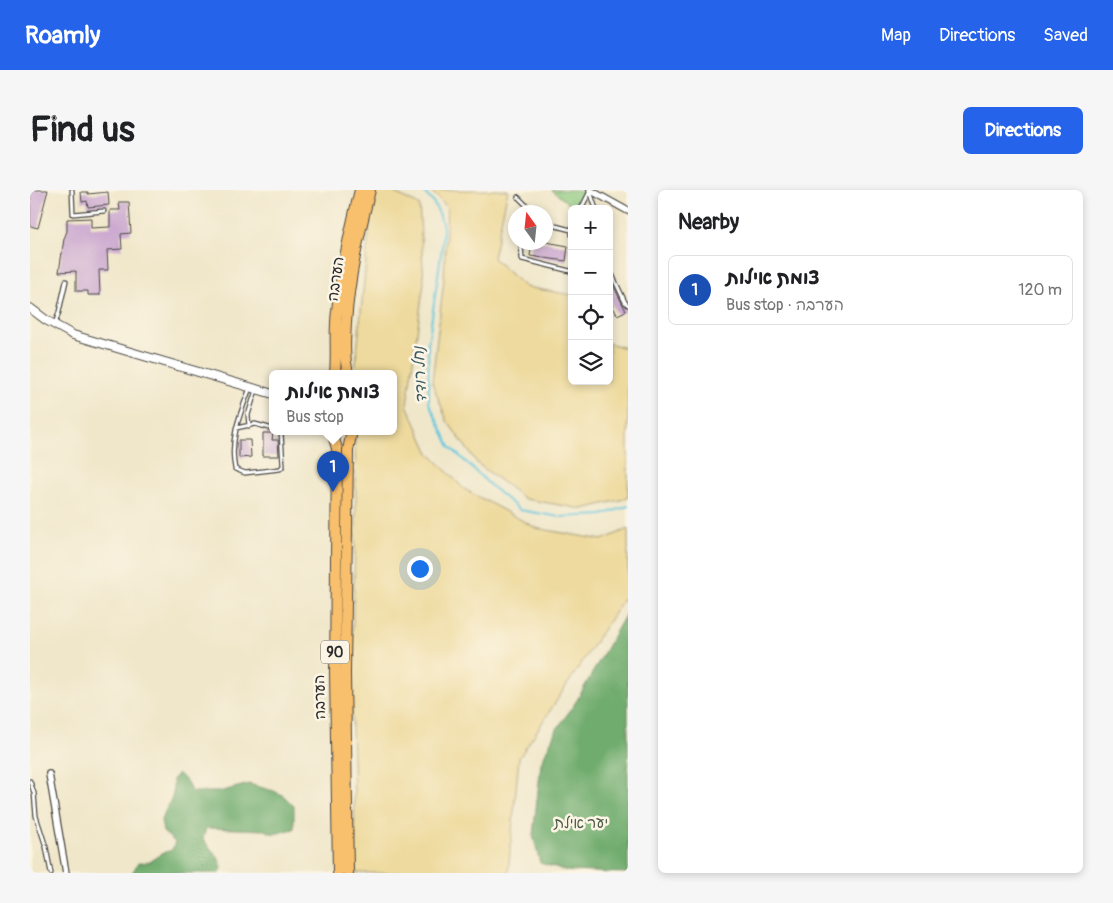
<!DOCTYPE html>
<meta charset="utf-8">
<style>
body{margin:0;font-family:Pangolin,"Playpen Sans Hebrew",sans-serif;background:#f6f6f6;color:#202124}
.controls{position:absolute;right:15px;top:15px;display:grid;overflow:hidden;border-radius:8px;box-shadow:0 2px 8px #0003}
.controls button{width:45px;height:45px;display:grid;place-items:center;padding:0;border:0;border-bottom:1px solid #e0e0e0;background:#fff;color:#202124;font:25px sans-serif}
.compass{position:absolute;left:478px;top:15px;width:45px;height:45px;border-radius:50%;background:#fff;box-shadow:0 2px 8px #0003;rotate:345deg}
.you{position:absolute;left:389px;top:378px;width:18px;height:18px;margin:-12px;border:4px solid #fff;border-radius:50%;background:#1a73e8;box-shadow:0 0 0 8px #1a73e833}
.badge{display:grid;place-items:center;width:32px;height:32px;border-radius:50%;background:#2563eb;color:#fff;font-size:16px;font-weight:700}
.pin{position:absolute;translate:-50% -41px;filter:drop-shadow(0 1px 2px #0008)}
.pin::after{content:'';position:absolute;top:26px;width:18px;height:15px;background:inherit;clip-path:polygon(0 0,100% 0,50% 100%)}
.popup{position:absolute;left:239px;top:180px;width:128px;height:65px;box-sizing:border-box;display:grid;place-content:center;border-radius:8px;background:#fff;filter:drop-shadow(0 1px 4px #0005);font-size:16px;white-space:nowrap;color:#757577}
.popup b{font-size:19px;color:#202124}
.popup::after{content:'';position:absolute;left:50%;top:100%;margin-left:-10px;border:10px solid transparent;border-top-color:#fff}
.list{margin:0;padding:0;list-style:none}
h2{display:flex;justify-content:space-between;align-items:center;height:65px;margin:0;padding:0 20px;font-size:21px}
h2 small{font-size:16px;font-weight:400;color:#757577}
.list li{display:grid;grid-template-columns:32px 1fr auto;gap:15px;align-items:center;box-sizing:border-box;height:70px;margin:0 10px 10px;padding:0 10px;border:1px solid #e0e0e0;border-radius:8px}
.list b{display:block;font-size:19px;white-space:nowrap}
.list p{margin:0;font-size:16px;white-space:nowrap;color:#757577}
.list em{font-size:16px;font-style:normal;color:#757577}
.icon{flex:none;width:28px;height:28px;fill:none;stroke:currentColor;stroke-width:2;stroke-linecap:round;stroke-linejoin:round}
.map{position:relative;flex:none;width:598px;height:683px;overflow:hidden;border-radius:8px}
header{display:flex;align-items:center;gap:30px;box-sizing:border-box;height:70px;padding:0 25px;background:#2563eb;color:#fff}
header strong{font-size:24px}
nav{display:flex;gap:28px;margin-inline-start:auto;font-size:18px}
.intro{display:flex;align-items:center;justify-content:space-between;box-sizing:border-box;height:120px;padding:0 30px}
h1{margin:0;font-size:35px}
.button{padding:12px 22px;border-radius:8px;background:#2563eb;color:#fff;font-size:18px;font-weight:700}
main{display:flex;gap:30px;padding:0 30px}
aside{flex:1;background:#fff;border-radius:8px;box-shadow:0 2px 8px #0003}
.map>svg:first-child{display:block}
.green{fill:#8bc87e;stroke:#5b7a54}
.forest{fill:#70ac6d;stroke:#4e6c4c}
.sand{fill:#eeda9e;stroke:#8c8264}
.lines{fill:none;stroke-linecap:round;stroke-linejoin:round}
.stream{stroke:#61c6de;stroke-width:2}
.building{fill:#cba8d0}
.service-casing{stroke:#494743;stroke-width:5.5}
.minor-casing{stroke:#494743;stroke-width:8}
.tertiary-casing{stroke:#494743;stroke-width:10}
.trunk-casing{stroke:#494743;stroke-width:12}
.service{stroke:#fff;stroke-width:3}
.minor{stroke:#fff;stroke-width:5.5}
.tertiary{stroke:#fff;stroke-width:8}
.trunk{stroke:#f8bf6c;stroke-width:10}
.labels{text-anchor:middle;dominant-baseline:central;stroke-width:5;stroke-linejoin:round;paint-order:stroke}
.shield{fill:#fcf5e5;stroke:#6a6863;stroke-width:1}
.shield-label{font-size:14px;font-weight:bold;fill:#2b2b2b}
.street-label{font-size:15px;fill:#2b2b2b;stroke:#fcf5e5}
.park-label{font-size:15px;fill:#485a44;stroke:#fcf5e5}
.water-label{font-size:16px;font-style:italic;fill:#3b5a61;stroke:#fcf5e5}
</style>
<header>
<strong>Roamly</strong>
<nav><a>Map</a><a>Directions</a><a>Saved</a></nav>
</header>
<div class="intro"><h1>Find us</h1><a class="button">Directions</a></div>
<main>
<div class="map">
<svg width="598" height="683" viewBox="0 0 598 683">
<rect width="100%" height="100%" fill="#fcf5e5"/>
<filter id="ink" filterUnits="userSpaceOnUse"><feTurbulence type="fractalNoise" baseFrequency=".02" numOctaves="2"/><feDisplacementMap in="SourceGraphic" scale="10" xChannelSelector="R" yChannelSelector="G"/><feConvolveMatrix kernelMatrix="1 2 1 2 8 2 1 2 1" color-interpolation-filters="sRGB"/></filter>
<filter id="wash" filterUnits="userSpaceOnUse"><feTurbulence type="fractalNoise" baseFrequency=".0096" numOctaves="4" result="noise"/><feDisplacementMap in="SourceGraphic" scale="20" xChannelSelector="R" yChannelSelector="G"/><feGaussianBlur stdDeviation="1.12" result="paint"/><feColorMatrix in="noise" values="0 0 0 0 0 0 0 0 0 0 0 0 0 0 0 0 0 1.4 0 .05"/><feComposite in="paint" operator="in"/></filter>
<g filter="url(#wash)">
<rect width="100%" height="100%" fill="#f0e7ca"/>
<path class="green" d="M522 0H547L553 3 546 19H545Z"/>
<path class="forest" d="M598 420V683L536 681 510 673 503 645 511 573 525 542 547 510Z
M147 584C156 588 158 593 161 602H189L219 594 244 601 254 606 264 616V639C261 640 258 640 256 641 246 643 245 646 235 640L176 638 173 649 189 669 192 678 189 683H102L108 673 120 672 132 663 142 660 145 652 133 642 131 630 143 605V589Z"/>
<path class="sand" d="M343 0H359L389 15 394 92 377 215 399 263 434 299 506 338 572 350 598 339V402L489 568 478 683H326L321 492 326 324 325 241H363V183H325Z
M400 0H478L463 68 495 97 542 105V191H579V153L598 159V308L553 319 495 309 448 274 417 231 402 192 414 89 417 17Z"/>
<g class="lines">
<path class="stream" d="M392 0 403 12 409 23 413 37 412 58 398 154 399 213 420 257 461 296 490 320 530 327 572 325 598 316"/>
</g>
<g id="blocks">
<path class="building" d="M0 0H18L8 38 0 36Z
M51 2H58V4L78 2 79 15 58 17 57 11 52 12Z
M89 12H99L101 43 91 44 92 59 77 60 78 80H69L70 105H58V101H46V81L29 82 34 49 37 41V29L61 28V38L80 37V20H90Z
M502 52H516L538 56 536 71 500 66Z
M579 87 596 121 587 125 579 108 581 107 579 102Z
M233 243H243L242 250H248L249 266H233Z
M209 250H220L221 267 209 268Z"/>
</g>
</g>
<g filter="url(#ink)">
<use href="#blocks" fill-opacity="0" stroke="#494743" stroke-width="1"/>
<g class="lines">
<g class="service-casing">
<path id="service" d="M42 0 43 24 74 21
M560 1 566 19
M488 7 497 16 496 22
M497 16 506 22
M551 19 560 1
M516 30 522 35 541 40
M542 38V45
M491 52 492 69 540 81 542 80
M579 78 595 112 598 115
M25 134 29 122 36 91
M220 198C210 224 199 250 205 279L215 283 250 279 253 276 251 241
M219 236 218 225 226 200
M206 238 225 234 243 239
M0 591 4 603 6 626 16 657 21 683"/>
</g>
<g class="minor-casing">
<path id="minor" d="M560 0 598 21
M19 584 36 683"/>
</g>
<g class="tertiary-casing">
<path id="tertiary" d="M0 118 16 130 43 145 243 204"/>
</g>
<g class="trunk-casing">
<path id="trunk" d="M305 183C307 163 304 142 307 121 311 80 320 40 330 0
M318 183C314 167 315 150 316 133 319 88 329 44 340 0
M302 241 307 259 305 483 308 683
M318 683 315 484 318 260 322 241"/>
</g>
<use href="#service" class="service"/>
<use href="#minor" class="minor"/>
<use href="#tertiary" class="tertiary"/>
<use href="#trunk" class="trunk"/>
</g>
</g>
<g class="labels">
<rect class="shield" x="291" y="450.5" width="28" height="23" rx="4"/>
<g class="shield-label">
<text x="305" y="462">90</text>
</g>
<g class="street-label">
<text transform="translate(306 89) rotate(-82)">הערבה</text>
<text transform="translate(290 507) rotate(-91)">הערבה</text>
</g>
<g class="park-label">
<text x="551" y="633">יער אילת</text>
</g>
<g class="water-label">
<text transform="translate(390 185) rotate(-93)">נחל רודד</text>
</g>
</g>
</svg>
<div class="controls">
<button>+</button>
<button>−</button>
<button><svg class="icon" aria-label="locate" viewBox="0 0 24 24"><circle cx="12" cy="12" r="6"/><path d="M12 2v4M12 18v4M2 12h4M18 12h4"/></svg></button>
<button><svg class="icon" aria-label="layers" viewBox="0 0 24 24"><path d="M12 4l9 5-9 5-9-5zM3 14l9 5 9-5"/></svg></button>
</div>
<svg class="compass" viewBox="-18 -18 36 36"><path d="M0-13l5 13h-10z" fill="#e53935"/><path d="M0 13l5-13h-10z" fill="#757577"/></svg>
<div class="you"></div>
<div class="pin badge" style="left:303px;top:302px;background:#1a4fb4">1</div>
<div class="popup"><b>צומת אילות</b>Bus stop</div>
</div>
<aside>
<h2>Nearby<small></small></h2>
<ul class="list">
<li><span class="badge" style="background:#1a4fb4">1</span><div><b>צומת אילות</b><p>Bus stop · הערבה</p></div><em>120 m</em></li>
</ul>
</aside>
</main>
